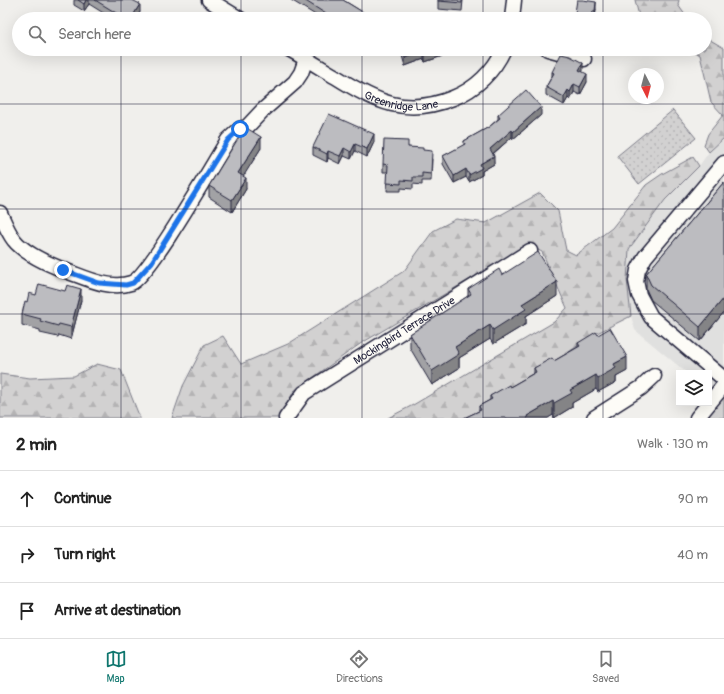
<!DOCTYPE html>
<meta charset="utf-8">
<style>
body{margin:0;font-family:Pangolin,sans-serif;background:#f2f2f2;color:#222}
.controls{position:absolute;right:12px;bottom:12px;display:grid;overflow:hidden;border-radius:0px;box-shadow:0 4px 16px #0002}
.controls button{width:36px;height:36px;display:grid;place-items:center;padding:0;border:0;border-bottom:1px solid #e0e0e0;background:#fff;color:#222;font:20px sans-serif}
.compass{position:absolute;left:628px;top:68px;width:36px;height:36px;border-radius:50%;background:#fff;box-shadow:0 4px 16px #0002;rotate:174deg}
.stop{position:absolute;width:12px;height:12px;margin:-9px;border:3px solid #1a73e8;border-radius:50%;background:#fff}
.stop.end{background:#1a73e8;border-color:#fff;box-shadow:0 1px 4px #0008}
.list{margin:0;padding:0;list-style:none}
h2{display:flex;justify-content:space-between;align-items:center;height:52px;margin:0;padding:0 16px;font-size:17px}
h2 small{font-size:13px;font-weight:400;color:#767676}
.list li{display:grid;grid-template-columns:26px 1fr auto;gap:12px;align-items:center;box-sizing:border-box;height:56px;padding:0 16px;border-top:1px solid #e0e0e0}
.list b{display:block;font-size:15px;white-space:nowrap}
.list em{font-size:13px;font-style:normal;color:#767676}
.icon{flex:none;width:22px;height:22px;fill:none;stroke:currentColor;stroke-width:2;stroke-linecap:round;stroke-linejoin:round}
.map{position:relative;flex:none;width:724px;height:418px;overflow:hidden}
.search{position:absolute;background:#fff;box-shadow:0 4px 16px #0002;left:12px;right:12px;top:12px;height:44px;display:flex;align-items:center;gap:10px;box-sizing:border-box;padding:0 14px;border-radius:22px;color:#767676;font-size:15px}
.sheet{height:220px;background:#fff}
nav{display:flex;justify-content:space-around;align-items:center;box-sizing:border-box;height:56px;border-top:1px solid #e0e0e0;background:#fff;font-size:11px;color:#767676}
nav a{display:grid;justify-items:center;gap:2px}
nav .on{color:#0f766e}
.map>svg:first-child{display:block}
.built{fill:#e0e0df}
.grass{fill:#d2d1d1;stroke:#7a7a86}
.forest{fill:url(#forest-firs);stroke:#7a7a86}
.park{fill:url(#park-dots);stroke:#7a7a86}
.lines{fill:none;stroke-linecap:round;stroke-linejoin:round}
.minor-casing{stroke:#22223b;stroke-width:17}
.minor{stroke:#fdfcf7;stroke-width:14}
.wall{fill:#a2a2a5;stroke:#22223b}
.shaded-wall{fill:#848486;stroke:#22223b}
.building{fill:#bcbcc0;stroke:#22223b}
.route{stroke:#1a73e8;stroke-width:5}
.grid{fill:none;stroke:#22223b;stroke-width:1;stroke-opacity:0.55}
.labels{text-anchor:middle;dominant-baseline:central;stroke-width:3;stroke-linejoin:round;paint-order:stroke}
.street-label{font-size:11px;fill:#22223b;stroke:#fdfcf7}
</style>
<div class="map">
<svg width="724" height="418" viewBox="0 0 724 418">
<defs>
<pattern id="forest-firs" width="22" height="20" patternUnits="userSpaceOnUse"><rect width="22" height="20" fill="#d2d1d1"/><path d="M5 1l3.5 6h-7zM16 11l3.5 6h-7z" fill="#b4b3b4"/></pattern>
<pattern id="park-dots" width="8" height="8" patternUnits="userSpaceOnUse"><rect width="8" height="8" fill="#d2d1d1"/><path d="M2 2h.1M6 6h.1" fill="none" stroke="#b4b3b4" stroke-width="1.8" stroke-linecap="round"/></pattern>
</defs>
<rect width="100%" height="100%" fill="#f0efec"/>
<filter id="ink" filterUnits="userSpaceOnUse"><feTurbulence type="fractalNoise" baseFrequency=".025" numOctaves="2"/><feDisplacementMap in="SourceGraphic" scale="8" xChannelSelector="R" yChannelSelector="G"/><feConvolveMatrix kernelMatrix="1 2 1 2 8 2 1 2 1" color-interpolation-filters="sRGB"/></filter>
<g filter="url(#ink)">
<path class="built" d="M724 138V374L710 391 709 373H687L635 330 631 316 627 280 629 249 665 200 699 166 709 152Z"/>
<path class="grass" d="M724 394V418H704Z"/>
<path class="forest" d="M635 0H679L678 5 688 19H644L639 16Z
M705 37 724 48V138L709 152 704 145 708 134 723 115 711 102 700 55 691 49H705Z
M693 157 699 166 665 200 629 249 627 280 631 316 593 335 475 418H388L413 405 554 322 567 308 542 252 528 245 360 344 294 391 279 418H172L183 386 204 345 223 336 241 364 288 344 404 271 433 231 456 219 486 223 540 193 558 211 566 250 576 255 612 228 646 185 662 174Z
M97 364 121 370 140 418H0V374L30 378 74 376Z"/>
<path class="park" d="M673 110 696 138 639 184 617 156Z"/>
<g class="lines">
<g class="minor-casing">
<g id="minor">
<path d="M209 0 240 19"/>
<path d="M512 19 514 0"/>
<path id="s1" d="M289 49C305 58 321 68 336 77 376 102 406 117 453 98 476 89 494 71 504 49"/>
<path d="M548 49 584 59"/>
<path d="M724 163 645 257 638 270 636 281 639 295 651 317 724 379"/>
<path d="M0 213C4 222 8 232 14 240 25 254 53 266 69 272 88 279 111 290 131 283 148 278 214 162 228 140L240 129 247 127 262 111 295 82 301 73 306 59"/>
<path id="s2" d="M286 418 304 393 530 251"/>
<path d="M594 418 641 388 654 376"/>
<path d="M697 418 724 385"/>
</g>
</g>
<use href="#minor" class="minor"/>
</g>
<path class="wall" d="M74 0H132L140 12 136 19H113L89 4 84 11 74 5Z
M291 0H343L374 19H322Z
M438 0H463L462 11 438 9Z
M596 9 595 19H574Z
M400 49H448V54L425 62 424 59 405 66Z
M583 71 582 72 587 82 580 95 574 92 570 100 568 98 564 105 546 95V87L552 76V72Z
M498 115H541L513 139 512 137 493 154 494 164 482 171V175L469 182 466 177 454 183 443 164V156L464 145V141L489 127 498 119Z
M374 142 367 157 355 151 351 159 344 156 340 164 328 158 327 162 313 155V147Z
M408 147 423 150 432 159 431 181H422V185L413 184V189L401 188V191H387L388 172H383V164Z
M261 148 243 176 246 189 232 212 209 197V186Z
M724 182V312L700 341 651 300 646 289V274Z
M502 275 557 296 526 316V324L493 344 490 339 459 358V368L432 385 410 348V334L468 296V289Z
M36 295 81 300 71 339 59 335 58 337 40 333V330L22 325V314L27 302Z
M598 335 627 371 616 377V382L598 392 596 389 572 403V407L554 418 553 415 548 418H464L479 411V406L490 400V396L510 387 534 373V368L554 361 578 347V343Z"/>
<path class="shaded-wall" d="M86 0H89V4L84 11V4Z
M596 2V9L595 19V11Z
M140 4V12L136 19H131Z
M440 49H448V54L425 62V54Z
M424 51V59L405 66V58Z
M583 63V71L579 78V70Z
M587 74V82L580 95V87Z
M574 84V92L570 100V92Z
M568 90V98L564 105V97Z
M541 107V115L513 139V132Z
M512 130V137L490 156V149Z
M374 134V142L367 157V149Z
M261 137V148L238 185V173Z
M355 144V151L351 159V152Z
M344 148V156L340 164V156Z
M328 151V158L327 162V154Z
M494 156V164L482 171V175L469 182V175L480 164Z
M466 169V177L454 183V176Z
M246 178V189L232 212V200Z
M557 282V296L526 316V324L493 344V330L522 304Z
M81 289V300L71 339V327Z
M724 298V312L700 341V327Z
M490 325V339L459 358V368L432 385V371L455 347Z
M627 357V371L616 377V382L598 392V378L614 364Z
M596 375V389L572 403V407L554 418V403L570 390Z
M553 401V415L548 418H527V416Z"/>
<path class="building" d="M78 0H86L84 4Z
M95 0H132L140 4 131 19H126Z
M304 0H343L374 19H334Z
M438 0H462V3L438 1Z
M577 0H583L596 2 595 11H593L592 19H574Z
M402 49H440L425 54 424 51 405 58Z
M561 54 570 56 583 63 579 70 587 74 580 87 574 84 570 92 568 90 564 97 546 87 554 73 552 72Z
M526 90 541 107 513 132 512 130 490 149 494 156 480 164 482 168 469 175 466 169 454 176 443 156 465 144 464 141 489 127 500 118 498 115Z
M329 114 374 134 367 149 355 144 351 152 344 148 340 156 328 151 327 154 313 147Z
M245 127 261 137 238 173 246 178 232 200 209 186Z
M384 140 408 141V147L423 148V150L432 151 431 174 422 173V177H413V181L401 180V184L387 183 388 165 383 164Z
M724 182V298L700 327 651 285 646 274Z
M538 252 557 282 522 304 526 309 493 330 490 325 455 347 459 354 432 371 410 334 471 294 468 289 499 269 502 275Z
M39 284 65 291 67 285 81 289 71 327 59 324 58 326 40 321 41 319 22 314 25 301 27 302 29 293 36 295Z
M610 328 627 357 614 364 616 368 598 378 596 375 570 390 572 393 554 403 553 401 527 416 528 418H464L481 410 479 406 492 399 490 396 509 385 510 387 536 372 534 368 552 358 554 361 580 346 578 343 596 332 598 335Z"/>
</g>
<g class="lines" filter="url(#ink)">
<path class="route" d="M63 270 99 283 126 285 133 283 152 262 228 140 240 129"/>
</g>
<path class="grid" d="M121 0V19M241 0V19M362 0V19M483 0V19M603 0V19M121 49V418M241 49V418M362 49V418M483 49V418M603 49V418M0 104H724M0 209H724M0 314H724"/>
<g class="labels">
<g class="street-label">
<text stroke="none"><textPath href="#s1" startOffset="126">Greenridge Lane</textPath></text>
<text stroke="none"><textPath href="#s2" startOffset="149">Mockingbird Terrace Drive</textPath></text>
</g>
</g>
</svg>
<div class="controls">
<button><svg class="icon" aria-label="layers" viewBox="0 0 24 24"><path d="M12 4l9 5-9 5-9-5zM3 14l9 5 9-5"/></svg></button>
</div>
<svg class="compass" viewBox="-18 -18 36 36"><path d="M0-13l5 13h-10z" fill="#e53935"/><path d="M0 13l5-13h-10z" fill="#767676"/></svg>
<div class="stop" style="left:240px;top:129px"></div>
<div class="stop end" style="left:63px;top:270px"></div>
<div class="search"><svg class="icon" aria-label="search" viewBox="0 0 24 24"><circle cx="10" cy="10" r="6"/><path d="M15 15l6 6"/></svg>Search here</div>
</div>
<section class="sheet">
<h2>2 min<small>Walk · 130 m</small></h2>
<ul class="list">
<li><svg class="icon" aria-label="ahead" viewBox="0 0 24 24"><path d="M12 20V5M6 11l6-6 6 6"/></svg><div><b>Continue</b></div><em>90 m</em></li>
<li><svg class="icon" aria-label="right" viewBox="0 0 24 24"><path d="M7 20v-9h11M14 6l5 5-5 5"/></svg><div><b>Turn right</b></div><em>40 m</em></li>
<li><svg class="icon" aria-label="arrive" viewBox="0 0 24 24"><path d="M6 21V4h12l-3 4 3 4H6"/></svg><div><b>Arrive at destination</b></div></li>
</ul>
</section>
<nav>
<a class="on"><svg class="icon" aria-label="map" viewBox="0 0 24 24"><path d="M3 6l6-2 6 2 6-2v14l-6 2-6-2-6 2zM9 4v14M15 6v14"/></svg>Map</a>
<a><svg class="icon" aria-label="directions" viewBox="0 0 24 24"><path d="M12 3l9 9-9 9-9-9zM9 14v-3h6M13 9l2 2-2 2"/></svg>Directions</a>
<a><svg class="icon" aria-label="saved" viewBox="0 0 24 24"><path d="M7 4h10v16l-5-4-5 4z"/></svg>Saved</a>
</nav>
